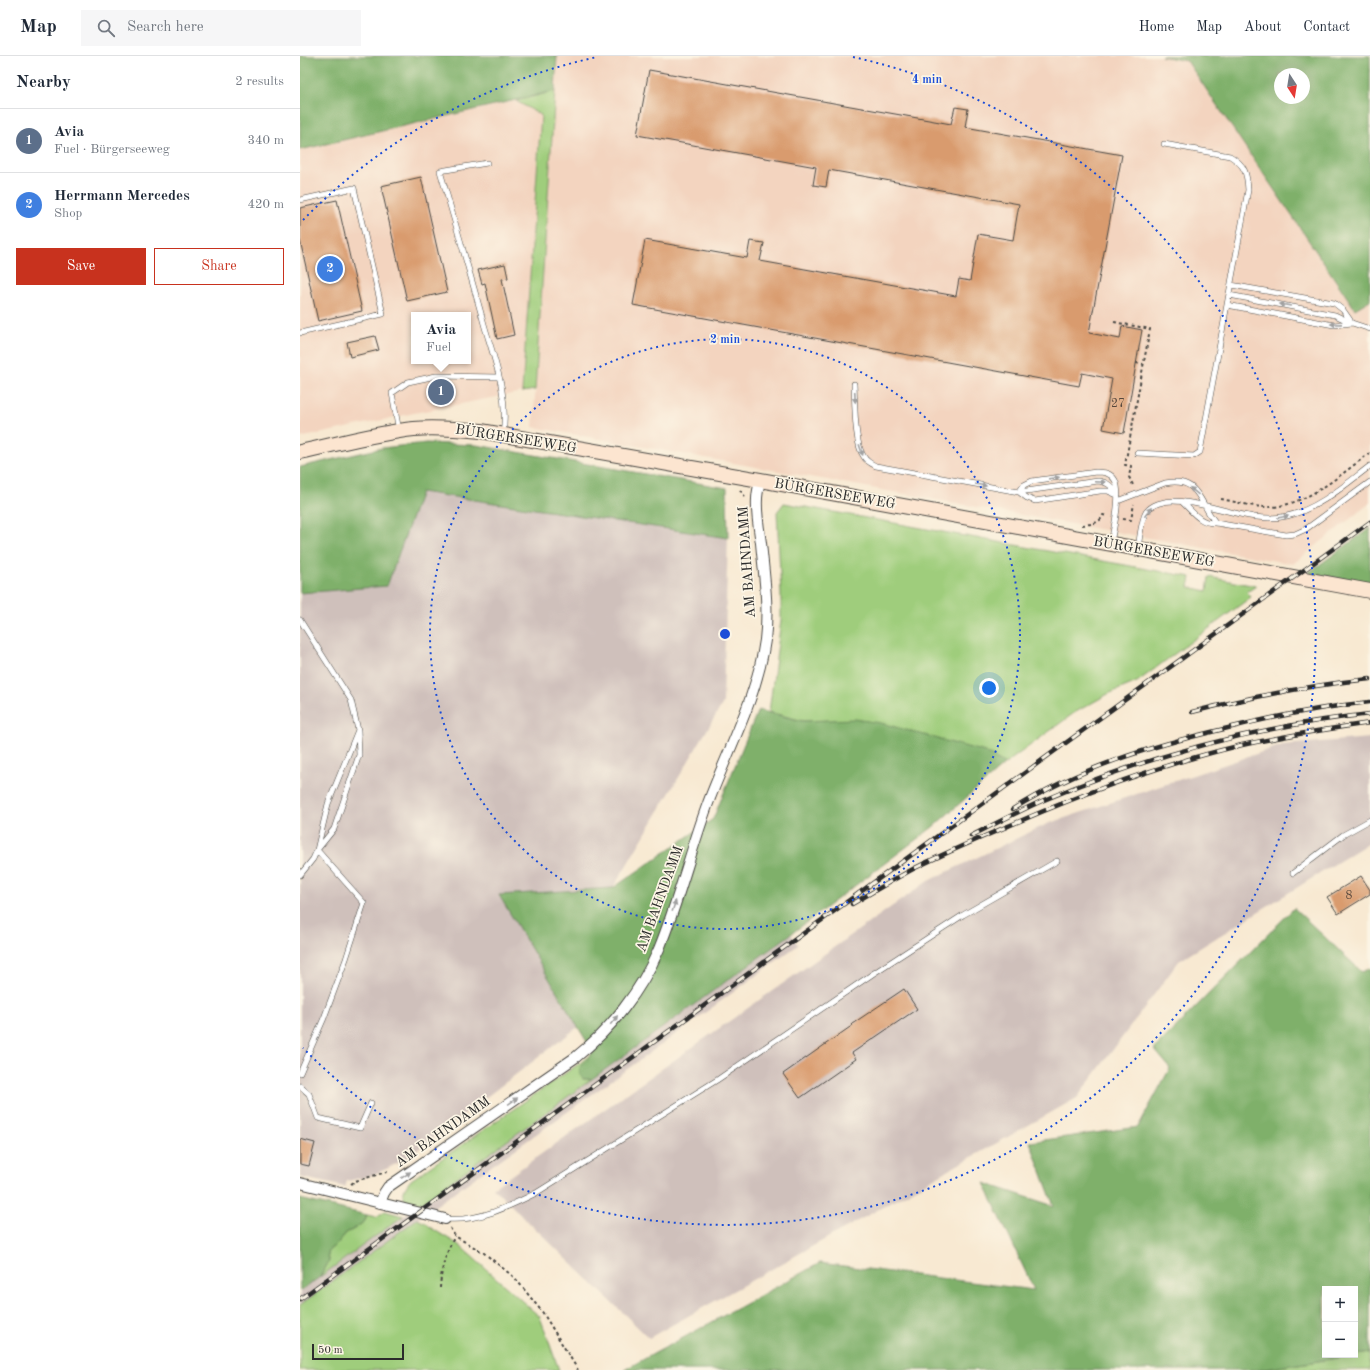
<!DOCTYPE html>
<meta charset="utf-8">
<style>
body{margin:0;font-family:"Old Standard TT",serif;background:#f6f6f7;color:#1f2937}
.controls{position:absolute;right:12px;bottom:12px;display:grid;overflow:hidden;border-radius:0px;box-shadow:0 4px 16px #0002}
.controls button{width:36px;height:36px;display:grid;place-items:center;padding:0;border:0;border-bottom:1px solid #e0e1e3;background:#fff;color:#1f2937;font:20px sans-serif}
.compass{position:absolute;left:974px;top:12px;width:36px;height:36px;border-radius:50%;background:#fff;box-shadow:0 4px 16px #0002;rotate:168deg}
.scale{position:absolute;left:12px;bottom:10px;width:92px;box-sizing:border-box;padding-left:4px;border:2px solid #2b2b2b;border-top:0;font-size:11px;line-height:14px;white-space:nowrap;color:#2b2b2b;-webkit-text-stroke:3px #fcf5e5;paint-order:stroke}
.you{position:absolute;left:689px;top:632px;width:14px;height:14px;margin:-10px;border:3px solid #fff;border-radius:50%;background:#1a73e8;box-shadow:0 0 0 6px #1a73e833}
.badge{display:grid;place-items:center;width:26px;height:26px;border-radius:50%;background:#c8321e;color:#fff;font-size:13px;font-weight:700}
.pin{position:absolute;translate:-50% -50%;border:2px solid #fff;box-shadow:0 1px 4px #0006}
.popup{position:absolute;left:111px;top:256px;width:60px;height:52px;box-sizing:border-box;display:grid;place-content:center;border-radius:0px;background:#fff;filter:drop-shadow(0 1px 3px #0005);font-size:13px;white-space:nowrap;color:#747a83}
.popup b{font-size:15px;color:#1f2937}
.popup::after{content:'';position:absolute;left:50%;top:100%;margin-left:-8px;border:8px solid transparent;border-top-color:#fff}
.list{margin:0;padding:0;list-style:none}
h2{display:flex;justify-content:space-between;align-items:center;height:52px;margin:0;padding:0 16px;font-size:17px}
h2 small{font-size:13px;font-weight:400;color:#747a83}
.list li{display:grid;grid-template-columns:26px 1fr auto;gap:12px;align-items:center;box-sizing:border-box;height:64px;padding:0 16px;border-top:1px solid #e0e1e3}
.list b{display:block;font-size:15px;white-space:nowrap}
.list p{margin:0;font-size:13px;white-space:nowrap;color:#747a83}
.list em{font-size:13px;font-style:normal;color:#747a83}
.actions{display:flex;gap:8px;padding:12px 16px}
.actions a{flex:1;padding:9px 0;border:1px solid #c8321e;border-radius:0px;text-align:center;font-size:14px;color:#c8321e}
.actions .main{background:#c8321e;color:#fff}
.icon{flex:none;width:22px;height:22px;fill:none;stroke:currentColor;stroke-width:2;stroke-linecap:round;stroke-linejoin:round}
.map{position:relative;flex:none;width:1070px;height:1314px;overflow:hidden}
header{display:flex;align-items:center;gap:24px;box-sizing:border-box;height:56px;padding:0 20px;background:#fff;border-bottom:1px solid #e0e1e3}
header strong{font-size:19px}
nav{display:flex;gap:22px;margin-inline-start:auto;font-size:14px}
.search{width:280px;height:36px;background:#f6f6f7;display:flex;align-items:center;gap:10px;box-sizing:border-box;padding:0 14px;border-radius:0px;color:#747a83;font-size:15px}
main{display:flex}
aside{flex:1;background:#fff}
.map>svg:first-child{display:block}
.built{fill:#f3d4bf;fill-rule:evenodd}
.industrial{fill:#cfc0bb}
.green{fill:#9fcd7b;stroke:#657c53}
.forest{fill:#7fb06b;stroke:#556e4b;fill-rule:evenodd}
.building{fill:#d99b6e}
.lines{fill:none;stroke-linecap:round;stroke-linejoin:round}
.lane-casing{stroke:#4a4844;stroke-width:6}
.street-casing{stroke:#4a4844;stroke-width:12}
.secondary-casing{stroke:#4a4844;stroke-width:16}
.path{stroke:#4a4844;stroke-width:2;stroke-dasharray:3 3;stroke-linecap:butt}
.lane{stroke:#fff;stroke-width:5}
.street{stroke:#fff;stroke-width:10}
.secondary{stroke:#fce5d0;stroke-width:14}
.rail-casing{stroke:#2b2b2b;stroke-width:4.5}
.rail{stroke:#fcf5e5;stroke-width:3;stroke-dasharray:9;stroke-linecap:butt}
.oneway{fill:#a0a0a0}
.ring{fill:none;stroke:#1d4ed8;stroke-width:2;stroke-dasharray:2 4}
.labels{text-anchor:middle;dominant-baseline:central;stroke-width:3.5;stroke-linejoin:round;paint-order:stroke}
.number-label{font-size:12px;fill:#56473c}
.street-label{font-size:14px;fill:#2b2b2b;stroke:#fcf5e5}
.centre{fill:#1d4ed8;stroke:#fcf5e5;stroke-width:2}
.ring-label{font-size:12px;text-anchor:middle;font-weight:bold;fill:#1d4ed8;stroke:#fcf5e5;stroke-width:3.5;stroke-linejoin:round;paint-order:stroke}
</style>
<header>
<strong>Map</strong>
<div class="search"><svg class="icon" aria-label="search" viewBox="0 0 24 24"><circle cx="10" cy="10" r="6"/><path d="M15 15l6 6"/></svg>Search here</div>
<nav><a>Home</a><a>Map</a><a>About</a><a>Contact</a></nav>
</header>
<main>
<aside>
<h2>Nearby<small>2 results</small></h2>
<ul class="list">
<li><span class="badge" style="background:#5c6f8a">1</span><div><b>Avia</b><p>Fuel · Bürgerseeweg</p></div><em>340 m</em></li>
<li><span class="badge" style="background:#3f7fe0">2</span><div><b>Herrmann Mercedes</b><p>Shop</p></div><em>420 m</em></li>
</ul>
<div class="actions"><a class="main">Save</a><a>Share</a></div>
</aside>
<div class="map">
<svg width="1070" height="1314" viewBox="0 0 1070 1314">
<rect width="100%" height="100%" fill="#fcf5e5"/>
<filter id="ink" filterUnits="userSpaceOnUse"><feTurbulence type="fractalNoise" baseFrequency=".025" numOctaves="2"/><feDisplacementMap in="SourceGraphic" scale="8" xChannelSelector="R" yChannelSelector="G"/><feConvolveMatrix kernelMatrix="1 2 1 2 8 2 1 2 1" color-interpolation-filters="sRGB"/></filter>
<filter id="wash" filterUnits="userSpaceOnUse"><feTurbulence type="fractalNoise" baseFrequency=".012" numOctaves="4" result="noise"/><feDisplacementMap in="SourceGraphic" scale="16" xChannelSelector="R" yChannelSelector="G"/><feGaussianBlur stdDeviation="0.9" result="paint"/><feColorMatrix in="noise" values="0 0 0 0 0 0 0 0 0 0 0 0 0 0 0 0 0 1.4 0 .05"/><feComposite in="paint" operator="in"/></filter>
<g filter="url(#wash)">
<rect width="100%" height="100%" fill="#f8e9d2"/>
<path class="built" d="M257 0H861L887 5 1055 253 1070 244V447L993 508 233 371Z
M216 45 241 59 222 336 114 357 0 382V94ZM114 259H168V305H114Z"/>
<path class="industrial" d="M121 436 428 482 423 647 313 832 199 839 278 971 104 1104 86 1113 70 1120 47 1125 45 1131 0 1121V537L87 530Z
M1070 682V786L879 905 777 1042 349 1282 193 1132 628 825 747 768 983 689Z
M491 878 498 889 333 1009 131 1153 0 1249V1235Z"/>
<path class="green" d="M255 35 235 334 222 336 241 59 216 45Z
M484 447 891 521 889 531 907 535 909 521 956 530 947 536 951 541 837 626 808 638 774 657 705 708 685 696 523 665H503L469 656 481 564V538L477 456Z
M293 996 283 1023H292L116 1151C101 1144 100 1137 111 1124L280 1007Z
M85 1155 103 1160 20 1221 29 1205 28 1197 29 1194 37 1188 46 1177 54 1173 65 1165 67 1159 76 1161Z
M117 1163 126 1167 131 1172 159 1189 240 1261 259 1314H0V1249Z
M1070 1297V1314H959Z"/>
<path class="forest" d="M0 0H257L255 35 0 94Z
M861 0H1070V244L1055 253 887 5ZM980 18H1004V42H980Z
M126 387 176 389 427 432 428 482 121 436 87 530 0 537V411L82 392Z
M1070 472V528L1008 517Z
M458 654 503 665 555 663 581 667 685 696 705 708 633 771 491 878 292 1023H283L280 1018V1012L293 996 199 839 313 832 413 763Z
M994 852 1062 916 1070 912V1297L959 1314H324L520 1207 734 1234 684 1127 754 1150 730 1086 838 1071 870 1012 854 993ZM1025 1233H1055V1299H1025Z
M0 1143 67 1159 65 1165 54 1173 46 1177 37 1188 29 1194 28 1197 29 1205 20 1221 0 1235Z"/>
<g id="blocks">
<path class="building" d="M349 14 651 68 655 51 668 53 665 71 822 99 789 277 820 283 822 270 842 274 824 377 803 373 812 323 782 317 779 330 333 249 345 184 447 202 450 185 464 187 460 205 656 240 659 223 670 225 678 178 713 184 719 148 529 114 526 131 513 129 516 111 337 79Z
M121 121 147 236 107 245 81 130Z
M37 144 62 255 18 265 0 184V152Z
M205 208 208 222 202 223 214 279 197 283 185 227 182 228 178 214Z
M75 280 79 294 50 301 47 286Z
M1061 820 1070 834V838L1038 858 1027 841Z
M604 933 617 953 552 997 556 1003 500 1042 483 1018 553 969 552 968Z
M0 1083 15 1087 9 1110 0 1108Z"/>
</g>
</g>
<g filter="url(#ink)">
<use href="#blocks" fill-opacity="0" stroke="#4a4844" stroke-width="1"/>
<g class="lines">
<g class="lane-casing">
<path id="lane" d="M187 107 140 115C155 166 170 217 184 268 194 303 209 340 203 378
M0 144 54 132 83 258 0 277
M931 229 1034 247 1043 254 1050 264
M929 239 1035 259 1052 267 1070 273
M927 249 1034 269 1052 267
M554 328C555 345 554 388 564 401 567 406 572 408 576 410L719 436 798 425C808 426 812 430 817 439
M99 375 92 337 108 326 136 320 199 321
M837 397 894 400 900 396 948 134C947 117 945 109 930 100L864 88
M719 436 724 429 732 425 796 416C804 416 811 417 815 424 822 437 814 472 811 486
M719 436 727 442 735 445 800 435H808L817 439
M818 445 865 427C900 420 899 448 916 467
M882 446C893 456 900 468 916 467L986 479 995 478 1006 473 1070 426
M838 491C840 482 841 464 846 456 852 448 864 445 873 445 910 445 950 469 987 460 1018 453 1045 429 1070 410
M0 564 51 644 58 674 28 748 17 794 13 803 0 819
M993 817 1043 779 1070 764
M0 1017 24 962 46 903 64 847 17 794 34 773 59 699 58 674
M0 1030 9 1038 18 1062 60 1072 71 1047
M145 1163C178 1166 208 1151 236 1137L417 1024 574 917 663 859 757 805"/>
</g>
<g class="street-casing">
<path id="street" d="M0 1127 145 1163
M80 1147 84 1137 88 1131 276 1001C311 973 341 935 359 893 378 846 390 797 407 750 427 695 457 643 465 584 469 551 464 519 461 487 459 473 456 457 457 443 457 437 459 430 460 424"/>
</g>
<g class="secondary-casing">
<path id="secondary" d="M0 396C38 388 76 377 114 373 136 371 159 373 181 375L460 424 1070 535"/>
</g>
<path class="path" d="M814 266 850 273 825 409 831 410 829 421 834 431
M836 307 843 308
M440 434 446 442
M921 443C937 446 956 452 973 451 1010 447 1041 418 1070 397
M823 463 831 464 834 448
M782 469C791 468 800 468 803 459L807 460
M51 1128 55 1125 90 1115
M150 1172 155 1180 184 1197 215 1222 243 1257 278 1314
M140 1232C141 1213 146 1196 155 1180"/>
<use href="#lane" class="lane"/>
<use href="#street" class="street"/>
<use href="#secondary" class="secondary"/>
<g class="rail-casing">
<path id="rail" d="M892 656C951 641 1010 629 1070 623
M713 753C777 713 850 690 924 673 972 661 1021 651 1070 646
M671 780C695 768 719 755 744 744 847 700 959 670 1070 658
M552 848C573 836 594 823 615 812 649 795 685 780 720 765 792 734 866 707 942 689 984 680 1027 673 1070 667
M0 1243 1070 466"/>
</g>
<use href="#rail" class="rail"/>
</g>
<defs><path id="oneway-solid" d="M-6-.8H1V-3.2L6.5 0L1 3.2V.8H-6Z"/></defs>
<g class="oneway">
<use href="#oneway-solid" transform="translate(985 249) rotate(-170)"/>
<use href="#oneway-solid" transform="translate(1036 268) rotate(179)"/>
<use href="#oneway-solid" transform="translate(555 341) rotate(87)"/>
<use href="#oneway-solid" transform="translate(561 394) rotate(71)"/>
<use href="#oneway-solid" transform="translate(754 422) rotate(-8)"/>
<use href="#oneway-solid" transform="translate(800 426) rotate(2)"/>
<use href="#oneway-solid" transform="translate(681 429) rotate(10)"/>
<use href="#oneway-solid" transform="translate(894 435) rotate(-139)"/>
<use href="#oneway-solid" transform="translate(848 456) rotate(-53)"/>
<use href="#oneway-solid" transform="translate(983 461) rotate(-10)"/>
<use href="#oneway-solid" transform="translate(374 850) rotate(-72)"/>
<use href="#oneway-solid" transform="translate(314 964) rotate(-51)"/>
<use href="#oneway-solid" transform="translate(213 1045) rotate(-35)"/>
<use href="#oneway-solid" transform="translate(106 1119) rotate(-35)"/>
</g>
</g>
<g class="ring">
<circle cx="425" cy="578" r="295"/>
<path d="M3 164A591 591 0 0 1 297 1M553 1A591 591 0 1 1 3 992"/>
</g>
<g class="labels">
<g class="number-label">
<text x="818" y="348">27</text>
<text x="1049" y="840">8</text>
</g>
<g class="street-label">
<text transform="translate(216 383) rotate(9)">BÜRGERSEEWEG</text>
<text transform="translate(535 438) rotate(10)">BÜRGERSEEWEG</text>
<text transform="translate(854 496) rotate(10)">BÜRGERSEEWEG</text>
<text transform="translate(447 506) rotate(-94)">AM BAHNDAMM</text>
<text transform="translate(360 843) rotate(-70)">AM BAHNDAMM</text>
<text transform="translate(143 1076) rotate(-35)">AM BAHNDAMM</text>
</g>
</g>
<circle cx="425" cy="578" r="6" class="centre"/>
<g class="ring-label">
<text x="627" y="27">4 min</text>
<text x="425" y="287">2 min</text>
</g>
</svg>
<div class="controls">
<button>+</button>
<button>−</button>
</div>
<svg class="compass" viewBox="-18 -18 36 36"><path d="M0-13l5 13h-10z" fill="#e53935"/><path d="M0 13l5-13h-10z" fill="#747a83"/></svg>
<div class="scale">50 m</div>
<div class="you"></div>
<div class="pin badge" style="left:141px;top:336px;background:#5c6f8a">1</div>
<div class="popup"><b>Avia</b>Fuel</div>
<div class="pin badge" style="left:30px;top:213px;background:#3f7fe0">2</div>
</div>
</main>
